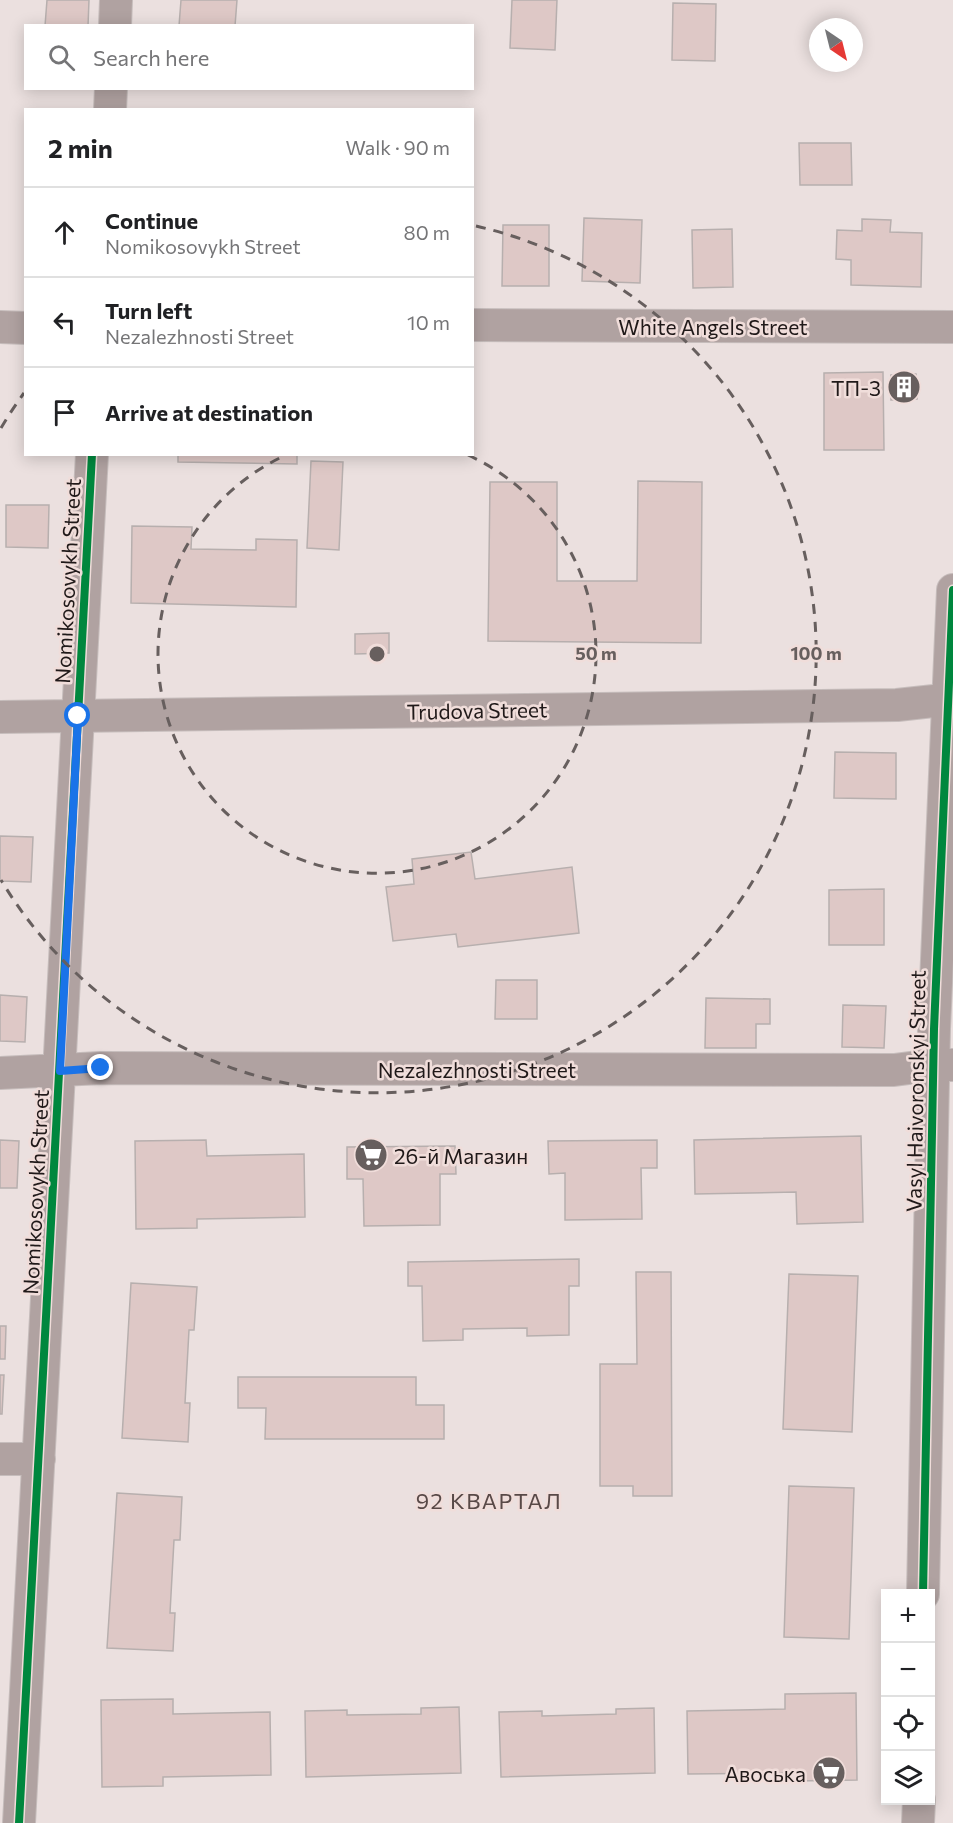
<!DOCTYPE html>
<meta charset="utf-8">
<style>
body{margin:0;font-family:Commissioner,sans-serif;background:#f2f2f2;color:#202124}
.controls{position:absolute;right:18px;bottom:18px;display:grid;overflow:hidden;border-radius:0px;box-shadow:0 3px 15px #0003}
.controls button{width:54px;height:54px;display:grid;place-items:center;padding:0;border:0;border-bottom:2px solid #e0e0e0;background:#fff;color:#202124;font:30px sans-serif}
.compass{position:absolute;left:809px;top:18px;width:54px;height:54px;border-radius:50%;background:#fff;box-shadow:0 3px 15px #0003;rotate:145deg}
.stop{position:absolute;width:18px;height:18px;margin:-14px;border:4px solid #1a73e8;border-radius:50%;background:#fff}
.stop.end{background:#1a73e8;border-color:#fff;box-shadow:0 2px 6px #0008}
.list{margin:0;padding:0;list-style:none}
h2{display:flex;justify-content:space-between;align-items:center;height:78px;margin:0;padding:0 24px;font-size:26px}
h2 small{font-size:20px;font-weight:400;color:#757577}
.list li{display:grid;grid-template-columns:39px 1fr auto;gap:18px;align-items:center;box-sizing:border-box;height:90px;padding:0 24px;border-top:2px solid #e0e0e0}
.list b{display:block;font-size:22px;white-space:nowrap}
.list p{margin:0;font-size:20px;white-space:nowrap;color:#757577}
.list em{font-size:20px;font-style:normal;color:#757577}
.icon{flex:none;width:33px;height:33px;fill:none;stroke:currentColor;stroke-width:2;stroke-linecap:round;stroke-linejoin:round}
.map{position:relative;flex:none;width:953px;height:1823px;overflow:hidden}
.search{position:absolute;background:#fff;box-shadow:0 3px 15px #0003;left:24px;top:24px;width:450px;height:66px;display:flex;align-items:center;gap:15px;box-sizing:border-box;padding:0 21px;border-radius:0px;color:#757577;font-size:22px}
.panel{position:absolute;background:#fff;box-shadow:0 3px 15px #0003;left:24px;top:108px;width:450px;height:348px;border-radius:0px}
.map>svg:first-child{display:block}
.building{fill:#dec8c6;stroke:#b7afae;stroke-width:1.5}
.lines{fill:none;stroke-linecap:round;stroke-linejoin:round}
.street-casing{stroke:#c6bdbc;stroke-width:34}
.street{stroke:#b0a2a1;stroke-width:32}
.cycleway-casing{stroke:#f0ddda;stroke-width:11}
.cycleway{stroke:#00873e;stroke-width:8}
.route{stroke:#1a73e8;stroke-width:8}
.ring{fill:none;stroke:#675f5e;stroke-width:3;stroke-dasharray:10 8}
.labels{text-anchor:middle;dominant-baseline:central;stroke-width:5;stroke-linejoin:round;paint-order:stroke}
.street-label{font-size:21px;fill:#201919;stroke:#f0ddda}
.poi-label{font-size:21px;fill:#201919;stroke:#f0ddda;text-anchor:end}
.neighbourhood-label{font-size:22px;letter-spacing:1.5px;fill:#584947;stroke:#f0ddda}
.centre{fill:#675f5e;stroke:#f0ddda;stroke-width:3}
.ring-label{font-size:18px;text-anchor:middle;font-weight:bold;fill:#675f5e;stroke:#f0ddda;stroke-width:5;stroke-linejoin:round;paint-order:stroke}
</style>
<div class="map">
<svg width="953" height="1823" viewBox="0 0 953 1823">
<rect width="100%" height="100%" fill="#ebe0df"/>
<path class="building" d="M47 0H89L88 26H45Z
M181 0H237L235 26H179Z
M512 0H557L555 50 510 48Z
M673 3 716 4 715 61 672 60Z
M799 143H851L852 185H800Z
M584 218 642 220 640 283 582 281Z
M862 219 891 220 890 232 922 233 921 287 851 285V260L836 259 837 230 862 231Z
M503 225H549V286H502Z
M732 229 733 287 693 288 692 230Z
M883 372 884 450H824V373Z
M916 374 917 399 891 400V375Z
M178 454H297V464L178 462Z
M311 461 343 462 339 550 307 548Z
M638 481 702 482 701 643 488 641 490 482H557V581H637Z
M6 505H49L48 548 6 547Z
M132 526 192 527 191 549 256 550V539L297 540 296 607 131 603Z
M389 633V653L355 654V634Z
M835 752 896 753V799L834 798Z
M0 836 33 837 31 882 0 881Z
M471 852 475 879 572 867 579 933 458 947 456 934 393 941 386 887 414 884 412 859Z
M884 889V945H829V890Z
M496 980H537V1019H495Z
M0 995 27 997 25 1042 0 1041Z
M706 998 770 999V1024H756V1048H705Z
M843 1005 886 1006 884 1048 842 1047Z
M861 1136 863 1222 797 1224 796 1192 695 1194 694 1140Z
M0 1140 19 1141 17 1188H0Z
M206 1140 207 1156 304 1154 305 1217 197 1219V1228L136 1229 135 1141Z
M657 1140V1168H641L642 1219 565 1220V1173L549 1174 548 1141Z
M455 1146 456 1174H440V1225L364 1226 363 1179H347V1147Z
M579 1259V1286H569V1335L527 1336V1328L463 1329V1340L423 1341 422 1286H408V1262Z
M636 1272H671L672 1496H633V1486H600V1364H637Z
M789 1274 858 1276 852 1432 783 1429Z
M131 1283 197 1287 194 1330H189L185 1403H190L188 1442 122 1438Z
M0 1326H6L5 1359H0Z
M0 1375H4L2 1414H0Z
M238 1377H416V1405H444V1439H265L266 1408H238Z
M789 1486 854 1488 849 1639 784 1637Z
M117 1493 182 1497 180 1540H174L170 1613H175L173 1651 107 1648Z
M856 1693 857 1780 796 1781V1773L688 1774 687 1711 785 1709V1694Z
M173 1699V1714L270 1712 271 1775 163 1777V1786L102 1787 101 1700Z
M459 1707 461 1773 306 1777 305 1711 347 1710V1715L421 1714V1708Z
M654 1708 655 1773 501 1777 499 1712 542 1711V1716L616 1714V1709Z"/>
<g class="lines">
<g class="street-casing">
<path id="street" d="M115 26 116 0
M110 110 111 88
M472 325 953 327
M0 327 26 328
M0 717 897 705 953 699
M0 1073 101 1068 894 1070 933 1065H952
M0 1459H39
M923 1594 934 1029 953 590
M19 1823 92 454
M918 1823 919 1800"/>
</g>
<use href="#street" class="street"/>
<g class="cycleway-casing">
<path id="cycleway" d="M923 1594 934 1029 953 590
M19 1823 92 454"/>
</g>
<use href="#cycleway" class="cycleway"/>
</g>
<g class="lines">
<path class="route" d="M78 716 60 1071 101 1068"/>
</g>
<g class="ring">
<path d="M468 455A219 219 0 1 1 286 455"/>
<path d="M1 428A439 439 0 0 1 24 393M476 226A439 439 0 1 1 1 880"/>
</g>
<defs>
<g id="building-disc" transform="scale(1.725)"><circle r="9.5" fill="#675f5e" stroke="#f0ddda"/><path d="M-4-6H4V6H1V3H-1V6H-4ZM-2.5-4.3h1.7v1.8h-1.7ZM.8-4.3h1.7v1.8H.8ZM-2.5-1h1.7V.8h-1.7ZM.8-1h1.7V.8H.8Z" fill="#fff"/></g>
<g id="supermarket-disc" transform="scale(1.725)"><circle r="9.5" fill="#675f5e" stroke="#f0ddda"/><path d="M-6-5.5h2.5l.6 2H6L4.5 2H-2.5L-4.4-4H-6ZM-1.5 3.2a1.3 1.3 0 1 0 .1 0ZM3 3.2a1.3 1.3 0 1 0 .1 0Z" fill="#fff"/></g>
</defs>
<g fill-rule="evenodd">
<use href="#building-disc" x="904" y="387"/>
<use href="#supermarket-disc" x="371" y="1155"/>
<use href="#supermarket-disc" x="829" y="1773"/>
</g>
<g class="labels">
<g class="street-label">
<text x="713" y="326">White Angels Street</text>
<text transform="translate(67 581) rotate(-87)">Nomikosovykh Street</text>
<text transform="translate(477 710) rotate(-1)">Trudova Street</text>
<text x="477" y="1069">Nezalezhnosti Street</text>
<text transform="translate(915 1091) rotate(-89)">Vasyl Haivoronskyi Street</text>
<text transform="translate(35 1192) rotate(-87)">Nomikosovykh Street</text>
</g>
<g class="poi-label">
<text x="881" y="387">ТП-3</text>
<text x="394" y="1155" text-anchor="start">26-й Магазин</text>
<text x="806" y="1773">Авоська</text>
</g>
<g class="neighbourhood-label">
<text x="489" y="1500">92 КВАРТАЛ</text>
</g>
</g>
<circle cx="377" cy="654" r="9" class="centre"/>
<g class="ring-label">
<text x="596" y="660">50 m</text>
<text x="816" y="660">100 m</text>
</g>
</svg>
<div class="controls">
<button>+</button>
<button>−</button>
<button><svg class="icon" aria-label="locate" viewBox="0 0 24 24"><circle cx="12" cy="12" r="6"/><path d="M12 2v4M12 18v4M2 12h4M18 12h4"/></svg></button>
<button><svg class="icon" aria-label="layers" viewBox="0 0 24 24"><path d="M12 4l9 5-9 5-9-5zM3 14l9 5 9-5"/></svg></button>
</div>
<svg class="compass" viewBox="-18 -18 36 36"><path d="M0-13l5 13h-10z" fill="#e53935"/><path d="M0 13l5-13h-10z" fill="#757577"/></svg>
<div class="stop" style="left:78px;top:716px"></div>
<div class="stop end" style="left:101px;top:1068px"></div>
<div class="search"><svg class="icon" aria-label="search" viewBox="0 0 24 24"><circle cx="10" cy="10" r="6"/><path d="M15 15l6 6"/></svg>Search here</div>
<section class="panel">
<h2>2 min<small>Walk · 90 m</small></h2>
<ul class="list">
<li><svg class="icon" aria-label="ahead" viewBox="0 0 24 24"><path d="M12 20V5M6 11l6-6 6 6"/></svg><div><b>Continue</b><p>Nomikosovykh Street</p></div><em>80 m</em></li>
<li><svg class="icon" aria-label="left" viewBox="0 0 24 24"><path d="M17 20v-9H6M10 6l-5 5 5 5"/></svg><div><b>Turn left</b><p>Nezalezhnosti Street</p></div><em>10 m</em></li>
<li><svg class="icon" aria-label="arrive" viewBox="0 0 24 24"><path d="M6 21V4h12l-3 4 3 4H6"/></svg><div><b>Arrive at destination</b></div></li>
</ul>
</section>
</div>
